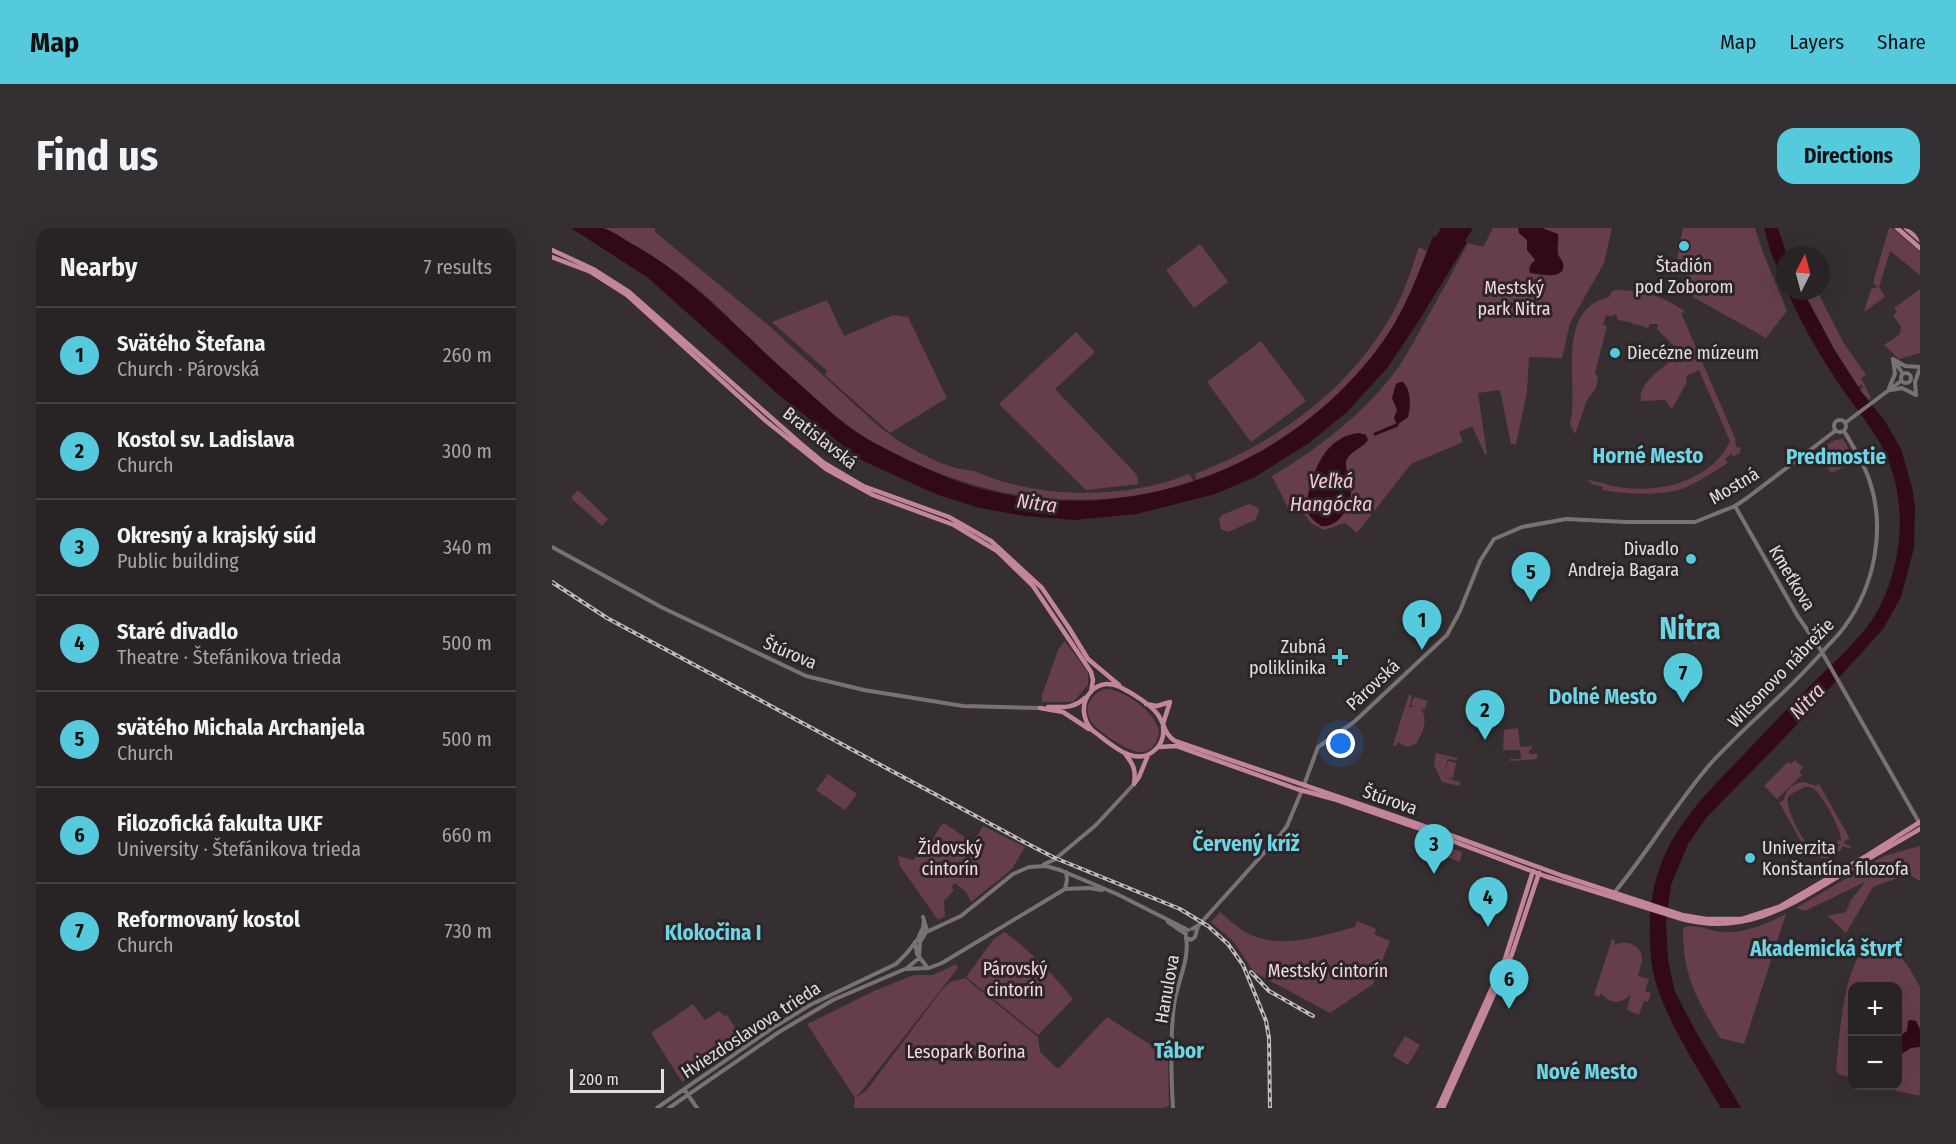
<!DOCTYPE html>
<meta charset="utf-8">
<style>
body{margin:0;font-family:"Fira Sans Condensed",sans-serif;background:#342f32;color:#f1f3f6}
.controls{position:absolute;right:18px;bottom:18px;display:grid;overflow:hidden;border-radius:12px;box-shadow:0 6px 24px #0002}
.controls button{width:54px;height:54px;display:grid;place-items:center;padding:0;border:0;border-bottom:2px solid #444042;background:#282325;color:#f1f3f6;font:30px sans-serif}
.compass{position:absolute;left:1224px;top:18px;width:54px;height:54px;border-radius:50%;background:#282325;box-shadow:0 6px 24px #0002;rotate:6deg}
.scale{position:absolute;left:18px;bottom:15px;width:94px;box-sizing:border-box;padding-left:6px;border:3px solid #e2dedf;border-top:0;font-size:16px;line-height:21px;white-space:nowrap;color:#e2dedf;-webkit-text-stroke:4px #2b2527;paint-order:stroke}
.you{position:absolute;left:789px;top:516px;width:21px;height:21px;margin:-15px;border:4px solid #fff;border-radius:50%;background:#1a73e8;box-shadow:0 0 0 9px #1a73e833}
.badge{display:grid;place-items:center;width:39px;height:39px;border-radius:50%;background:#54cadc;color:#111;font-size:20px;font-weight:700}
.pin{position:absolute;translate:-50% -50px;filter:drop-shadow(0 2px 3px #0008)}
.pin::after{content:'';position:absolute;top:32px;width:21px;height:18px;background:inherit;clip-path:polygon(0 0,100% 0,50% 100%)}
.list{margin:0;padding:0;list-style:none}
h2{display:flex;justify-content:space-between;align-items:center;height:78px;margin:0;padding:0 24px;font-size:26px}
h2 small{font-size:20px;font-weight:400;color:#a5a4a7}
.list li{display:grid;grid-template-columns:39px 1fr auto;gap:18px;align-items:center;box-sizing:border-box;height:96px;padding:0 24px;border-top:2px solid #444042}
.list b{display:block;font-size:22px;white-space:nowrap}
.list p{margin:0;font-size:20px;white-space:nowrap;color:#a5a4a7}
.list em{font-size:20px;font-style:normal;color:#a5a4a7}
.map{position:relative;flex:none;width:1368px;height:880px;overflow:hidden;border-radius:18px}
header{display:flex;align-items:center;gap:36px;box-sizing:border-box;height:84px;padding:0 30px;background:#54cadc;color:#111}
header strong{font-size:28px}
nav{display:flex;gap:33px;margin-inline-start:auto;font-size:21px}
.intro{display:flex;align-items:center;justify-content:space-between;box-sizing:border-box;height:144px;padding:0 36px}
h1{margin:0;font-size:42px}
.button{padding:15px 27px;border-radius:18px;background:#54cadc;color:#111;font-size:21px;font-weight:700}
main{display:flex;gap:36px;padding:0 36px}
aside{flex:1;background:#282325;border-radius:18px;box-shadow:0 6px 24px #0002}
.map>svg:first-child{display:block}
.green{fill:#663e4b;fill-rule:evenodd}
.water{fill:#310919}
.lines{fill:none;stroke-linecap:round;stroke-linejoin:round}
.canal{stroke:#310919;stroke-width:3}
.minor{stroke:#797274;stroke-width:4}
.major{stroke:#c38599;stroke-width:4.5}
.rail-casing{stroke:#c0bbbc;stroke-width:4}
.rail{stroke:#2b2527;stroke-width:1.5;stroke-dasharray:4.5;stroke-linecap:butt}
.poi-dot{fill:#54cadc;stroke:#2b2527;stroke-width:2}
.labels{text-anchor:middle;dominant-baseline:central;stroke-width:6;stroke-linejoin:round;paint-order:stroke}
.poi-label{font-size:18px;fill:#e2dedf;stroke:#2b2527;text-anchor:start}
.park-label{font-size:18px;fill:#f7d6df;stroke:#2b2527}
.street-label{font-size:18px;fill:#e2dedf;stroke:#2b2527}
.water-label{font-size:20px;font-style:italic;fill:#f6c5d4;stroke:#2b2527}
.quarter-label{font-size:21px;font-weight:bold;fill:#6cd5e6;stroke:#2b2527}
.town-label{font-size:30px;font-weight:bold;fill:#6cd5e6;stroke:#2b2527}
</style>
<header>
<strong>Map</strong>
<nav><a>Map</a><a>Layers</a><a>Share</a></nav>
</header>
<div class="intro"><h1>Find us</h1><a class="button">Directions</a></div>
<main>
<aside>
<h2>Nearby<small>7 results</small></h2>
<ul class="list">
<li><span class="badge">1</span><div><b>Svätého Štefana</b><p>Church · Párovská</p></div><em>260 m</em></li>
<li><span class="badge">2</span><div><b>Kostol sv. Ladislava</b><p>Church</p></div><em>300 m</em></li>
<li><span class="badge">3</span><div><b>Okresný a krajský súd</b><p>Public building</p></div><em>340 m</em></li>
<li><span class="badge">4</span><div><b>Staré divadlo</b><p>Theatre · Štefánikova trieda</p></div><em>500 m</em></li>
<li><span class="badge">5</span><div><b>svätého Michala Archanjela</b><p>Church</p></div><em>500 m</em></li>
<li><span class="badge">6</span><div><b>Filozofická fakulta UKF</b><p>University · Štefánikova trieda</p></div><em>660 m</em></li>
<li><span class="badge">7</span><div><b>Reformovaný kostol</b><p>Church</p></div><em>730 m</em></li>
</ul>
</aside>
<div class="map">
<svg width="1368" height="880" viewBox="0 0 1368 880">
<rect width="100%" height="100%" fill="#352f31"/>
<path class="green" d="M51 0H103V4L215 96 324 196C345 214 382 235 408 241 413 242 418 242 422 243 485 271 573 272 637 246L642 254C542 284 448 276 354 231 335 221 312 211 295 197 263 172 232 144 203 116 183 97 165 76 143 59 114 36 84 18 51 0Z
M941 0H1060L1052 35 1018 95 1010 130 977 129 975 164 964 216H959L948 162 926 165 935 226H933L920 198 907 204 911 214 859 236 805 305 793 295 772 302 759 295 746 278 737 282 720 248C767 220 810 187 843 144 855 128 864 109 874 92 888 66 903 41 916 15L931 19Z
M1131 0H1203L1210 22 1235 83 1214 110 1141 69 1142 65 1133 58 1137 36 1135 35 1137 33 1125 31Z
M1337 0H1340L1368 24V47L1338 23 1327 59 1333 69 1312 84 1319 61 1326 59 1321 55Z
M648 16 676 54 642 80 614 42Z
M867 19 875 23C866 45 858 69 846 90 804 165 727 226 645 253L643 247 645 245C727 214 802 158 844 79 854 60 860 39 867 19Z
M1368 61V125L1347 131 1332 117 1348 106 1349 99 1341 87 1345 84 1342 80Z
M1064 62C1090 62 1113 68 1133 84L1129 85C1147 127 1165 168 1183 210L1184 219 1189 220 1187 226H1185L1182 229 1179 226 1173 231 1176 235C1163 243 1141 258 1126 262 1103 268 1074 266 1050 262L1051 259 1040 256 1035 252C1046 253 1055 257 1066 259 1107 266 1160 253 1178 213L1147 142 1134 148 1135 154 1120 181 1113 172 1089 173C1085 157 1109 141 1120 132L1124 135 1130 129 1134 131 1137 126 1122 118 1105 101 1106 96H1098L1096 100 1079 95 1078 94 1066 92 1064 86 1060 88 1054 87 1051 97 1055 98 1043 145 1046 149 1044 160 1035 172 1023 206 1018 196C1028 159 1001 82 1057 69L1060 63Z
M1251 63H1265L1291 114 1314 147 1309 150 1319 170 1317 172 1308 162 1311 159 1309 156 1306 159 1282 121Z
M275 72 292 108 341 87 356 89 395 170 338 205 273 147 275 143 220 94Z
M524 104 543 124 503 161 585 247 586 256 534 262 447 176Z
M709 113 754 173 699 214 655 154Z
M1291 211 1304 233 1279 245 1275 238 1278 236 1277 235 1274 236 1266 222 1283 212Z
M26 262 56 291 50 298 19 270Z
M697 276 705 279 707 283 703 292 676 304 669 301 667 291 670 287Z
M1130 387 1148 396 1150 394 1152 395 1144 412 1145 416 1122 407 1123 405 1126 406Z
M513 413 536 445V457L521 474H490V467L506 422Z
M553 461C572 461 607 486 607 506 599 536 576 522 558 510 552 506 545 501 540 495 530 481 538 466 553 461Z
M857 466 860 468 857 480 862 478 859 477 862 469 876 473 873 481H869C877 491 870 506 864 516L854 519 846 514 844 518 841 517Z
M966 500 968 519 980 518V521L977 522V526H985V531L958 533V531H969L968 522H951L952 502Z
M884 525 905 530V533L899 531 895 532 893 547 896 533 904 535 901 550 892 549 908 554V558L890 554 882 537Z
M1243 532 1251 540 1247 544 1250 547 1225 571 1212 558 1236 534 1239 536Z
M276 546 305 566 293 582 264 562Z
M1252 554 1264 558 1267 556 1298 611 1293 612 1292 615 1299 619 1298 621 1291 618C1284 630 1272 634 1260 626L1257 628 1227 574 1232 572C1234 561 1241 555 1252 554ZM1252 559C1257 559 1257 558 1262 561 1271 567 1290 603 1289 613L1286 612 1285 615 1288 617C1264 654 1231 578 1236 569 1239 565 1248 562 1252 559Z
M392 595 421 615 431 598 473 619 460 641 419 674 414 664 403 655 399 659 402 662 392 673 393 688 386 692 348 638 346 628 361 632 375 616 380 613 387 600Z
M878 612 910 624 908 634 873 622Z
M1368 618V653L1356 646 1321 659 1294 705 1276 688 1294 684 1299 672 1313 654 1253 683 1244 680 1332 628Z
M668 684C676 690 684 699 693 704 727 723 768 708 803 699L805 693 824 701 822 706 838 713 821 756 778 785 702 744 681 713 659 694Z
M1234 686 1192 816 1168 810C1144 769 1131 749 1131 700 1144 695 1157 703 1169 704 1192 706 1214 696 1234 686Z
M453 704C479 724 501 746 521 771L486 807 414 749 442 711Z
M1060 711 1063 712 1062 717C1075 711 1091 717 1090 733 1089 738 1087 743 1086 748L1097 751 1093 763 1099 765 1096 774 1092 773 1087 787 1075 782 1079 766C1070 776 1058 777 1049 765L1047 769 1042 767Z
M1332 716 1343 721 1358 741 1368 759V868L1324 858H1346V758H1300V850L1287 846 1284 842C1287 815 1291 737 1314 721 1319 717 1326 717 1332 716Z
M404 736 406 740 304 870 314 863 389 763 398 754 413 750 486 809 488 824 506 841 555 789 616 828 617 878 611 880H302L303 870 255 796 322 763 362 747H381Z
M141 776 153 792 167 783 173 788 175 787 192 814 130 854 99 805Z
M853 808 868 817 856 837 841 828Z"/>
<path class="water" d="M19 0C29 0 42 0 51 0 62 3 74 13 84 18 130 44 166 81 204 116 223 135 244 152 263 170 274 179 284 190 296 198 314 212 336 222 356 232 379 243 402 253 426 260 576 301 738 241 829 116 852 85 866 47 880 11L882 8 884 9 889 0H921L913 13 915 14 868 91 836 139 795 184 757 215 703 249 663 266 585 286 522 292 473 288 428 280 386 267 309 232 227 167 95 49Z
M966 0H990L1006 6C1007 12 1005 19 1006 26 1007 29 1010 32 1011 35 1015 53 987 46 978 45 976 39 979 36 983 32L975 22V12L967 5Z
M1212 0H1226L1235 27H1233V59L1218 22Z
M1235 63H1251L1282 121 1311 166 1333 193 1349 221 1360 259 1363 278 1362 320 1349 369 1331 401 1238 504 1154 590 1136 616 1119 657 1114 693 1116 732 1123 764 1143 802 1189 880H1169C1146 840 1118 800 1104 755 1099 739 1098 722 1098 705 1096 620 1143 577 1198 520 1229 487 1261 454 1294 423 1302 413 1311 405 1318 395 1352 344 1359 270 1328 215 1317 196 1302 178 1289 159 1268 128 1250 97 1235 63Z
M848 154H851C859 161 859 178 856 189L845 197 842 190 845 182 840 170 844 156Z
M807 205 814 207 816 212C811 220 799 223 795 231 789 242 811 262 789 289 784 295 777 299 769 298 764 294 759 291 756 285 753 277 756 269 757 262 764 235 777 208 807 205Z
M1359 792 1364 793 1368 801V819L1359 820 1346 828V809L1355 803 1356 793Z"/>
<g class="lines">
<path class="canal" d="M823 206 845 197"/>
<path class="minor" d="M1341 131 1353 138 1368 139
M1343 134 1351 146
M1349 150a5 5 0 1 1 10 0a5 5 0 1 1-10 0Z
M1337 160 1343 146 1341 131
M1339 162 1350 160 1364 167
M1364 166 1363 154 1368 140
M1282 198a6 6 0 1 1 12 0a6 6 0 1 1-12 0Z
M1293 195 1349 153
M1183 278 1245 387 1267 419 1368 596
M0 319 111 380 254 448 312 462 411 478 488 480
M752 557 766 519 802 494 895 407 908 383 928 333 942 311 970 299 1014 291 1074 294H1143L1183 278 1195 270 1283 203
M492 636 502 632 544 597 582 556
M513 661 515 652 514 644
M1062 665C1097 623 1124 575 1160 534 1196 495 1238 462 1272 422 1279 414 1287 407 1293 398 1323 357 1334 300 1317 251 1311 234 1301 218 1292 203
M616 694 634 706
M640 701 647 697 729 606 735 598 750 562
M367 708 371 700 372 692
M635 710 639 712 643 709 646 698
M363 714 365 726 375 739
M354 741 367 730 368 714 375 703 371 689
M132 861 145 880
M105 880 219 801 258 777 344 736 354 726 370 706 409 688 461 646 477 639 494 638 508 642 565 666 636 702
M117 880 227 804 281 772 353 741 377 740 390 735 513 661 537 660 550 662
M621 880C619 846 618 811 622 777 625 753 638 733 634 709"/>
<path class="major" d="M1345 0 1368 20
M1354 0 1368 12
M0 22 41 41 77 64 248 215 272 235 311 258 397 289 439 313 490 360 517 400 536 431 567 457
M0 29 39 44 75 67 214 193 274 241 321 267 402 297 445 323 481 358 539 444 541 452 539 464
M594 476 605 478 618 474
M496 479C511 479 521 481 533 470
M488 480 511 484 537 501
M611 496 618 474
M611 499C612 507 610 515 604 521 583 542 557 514 540 502 520 480 540 446 568 459 580 465 602 478 608 490 613 499 614 508 623 513L898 607 1011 648 1130 687 1154 691H1190L1227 679 1316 627 1368 594
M606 519 624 518 745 561 785 572 866 600 993 648 1130 691C1194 708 1239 677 1292 645 1317 630 1343 616 1368 601
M574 527C582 537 584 543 582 556
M582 556 587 549 596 527
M886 880 953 731 981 643
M891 880 960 726 987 645"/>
<g class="rail-casing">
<path id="rail" d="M0 354 55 390 472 614 503 630 628 681 656 698 676 716 691 737 714 793 717 810 718 880
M699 744 717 763 761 788"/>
</g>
<use href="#rail" class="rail"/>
</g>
<g class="poi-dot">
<circle cx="1132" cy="18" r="6"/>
<circle cx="1063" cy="125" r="6"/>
<circle cx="1139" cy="331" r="6"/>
<path d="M785 420h6v6h6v6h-6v6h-6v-6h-6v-6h6z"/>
<circle cx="1198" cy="630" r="6"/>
</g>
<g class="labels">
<g class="poi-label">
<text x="1132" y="38" text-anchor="middle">Štadión<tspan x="1132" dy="21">pod Zoborom</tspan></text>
<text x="1075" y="125">Diecézne múzeum</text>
<text x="1127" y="321" text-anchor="end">Divadlo<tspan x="1127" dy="21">Andreja Bagara</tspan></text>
<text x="774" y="419" text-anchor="end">Zubná<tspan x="774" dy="21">poliklinika</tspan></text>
<text x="1210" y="620">Univerzita<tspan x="1210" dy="21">Konštantína filozofa</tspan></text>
</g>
<g class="park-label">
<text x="962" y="60">Mestský<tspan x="962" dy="21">park Nitra</tspan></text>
<text x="398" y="620">Židovský<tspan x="398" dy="21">cintorín</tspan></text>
<text x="463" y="741">Párovský<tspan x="463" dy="21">cintorín</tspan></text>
<text x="776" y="743">Mestský cintorín</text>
<text x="414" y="824">Lesopark Borina</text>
</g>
<g class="street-label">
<text transform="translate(268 210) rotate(38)">Bratislavská</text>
<text transform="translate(1182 258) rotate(-31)">Mostná</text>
<text transform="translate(1240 350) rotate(59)">Kmeťkova</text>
<text transform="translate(238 425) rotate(23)">Štúrova</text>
<text transform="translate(1229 445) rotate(-46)">Wilsonovo nábrežie</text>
<text transform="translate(821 457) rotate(-43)">Párovská</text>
<text transform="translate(838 572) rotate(19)">Štúrova</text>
<text transform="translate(615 761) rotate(-80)">Hanulova</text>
<text transform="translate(199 802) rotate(-33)">Hviezdoslavova trieda</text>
</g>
<g class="water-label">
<text x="779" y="253">Veľká<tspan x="779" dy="23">Hangócka</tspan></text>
<text transform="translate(485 275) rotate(8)">Nitra</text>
<text transform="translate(1255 473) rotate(-46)">Nitra</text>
</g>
<g class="quarter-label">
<text x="1096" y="228">Horné Mesto</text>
<text x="1284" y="229">Predmostie</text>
<text x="1051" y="469">Dolné Mesto</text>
<text x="694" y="616">Červený kríž</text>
<text x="161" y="705">Klokočina I</text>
<text x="1274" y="721">Akademická štvrť</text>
<text x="627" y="823">Tábor</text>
<text x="1035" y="844">Nové Mesto</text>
</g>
<g class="town-label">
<text x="1138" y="401">Nitra</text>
</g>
</g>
</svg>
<div class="controls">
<button>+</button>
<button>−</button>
</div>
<svg class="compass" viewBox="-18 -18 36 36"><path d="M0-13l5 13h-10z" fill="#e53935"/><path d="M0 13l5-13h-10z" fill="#a5a4a7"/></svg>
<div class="scale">200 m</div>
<div class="you"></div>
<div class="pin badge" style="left:870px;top:422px">1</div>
<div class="pin badge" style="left:933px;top:512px">2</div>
<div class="pin badge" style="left:882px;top:646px">3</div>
<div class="pin badge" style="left:936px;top:699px">4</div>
<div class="pin badge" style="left:979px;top:374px">5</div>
<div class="pin badge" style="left:957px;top:781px">6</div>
<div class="pin badge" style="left:1131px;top:475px">7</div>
</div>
</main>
